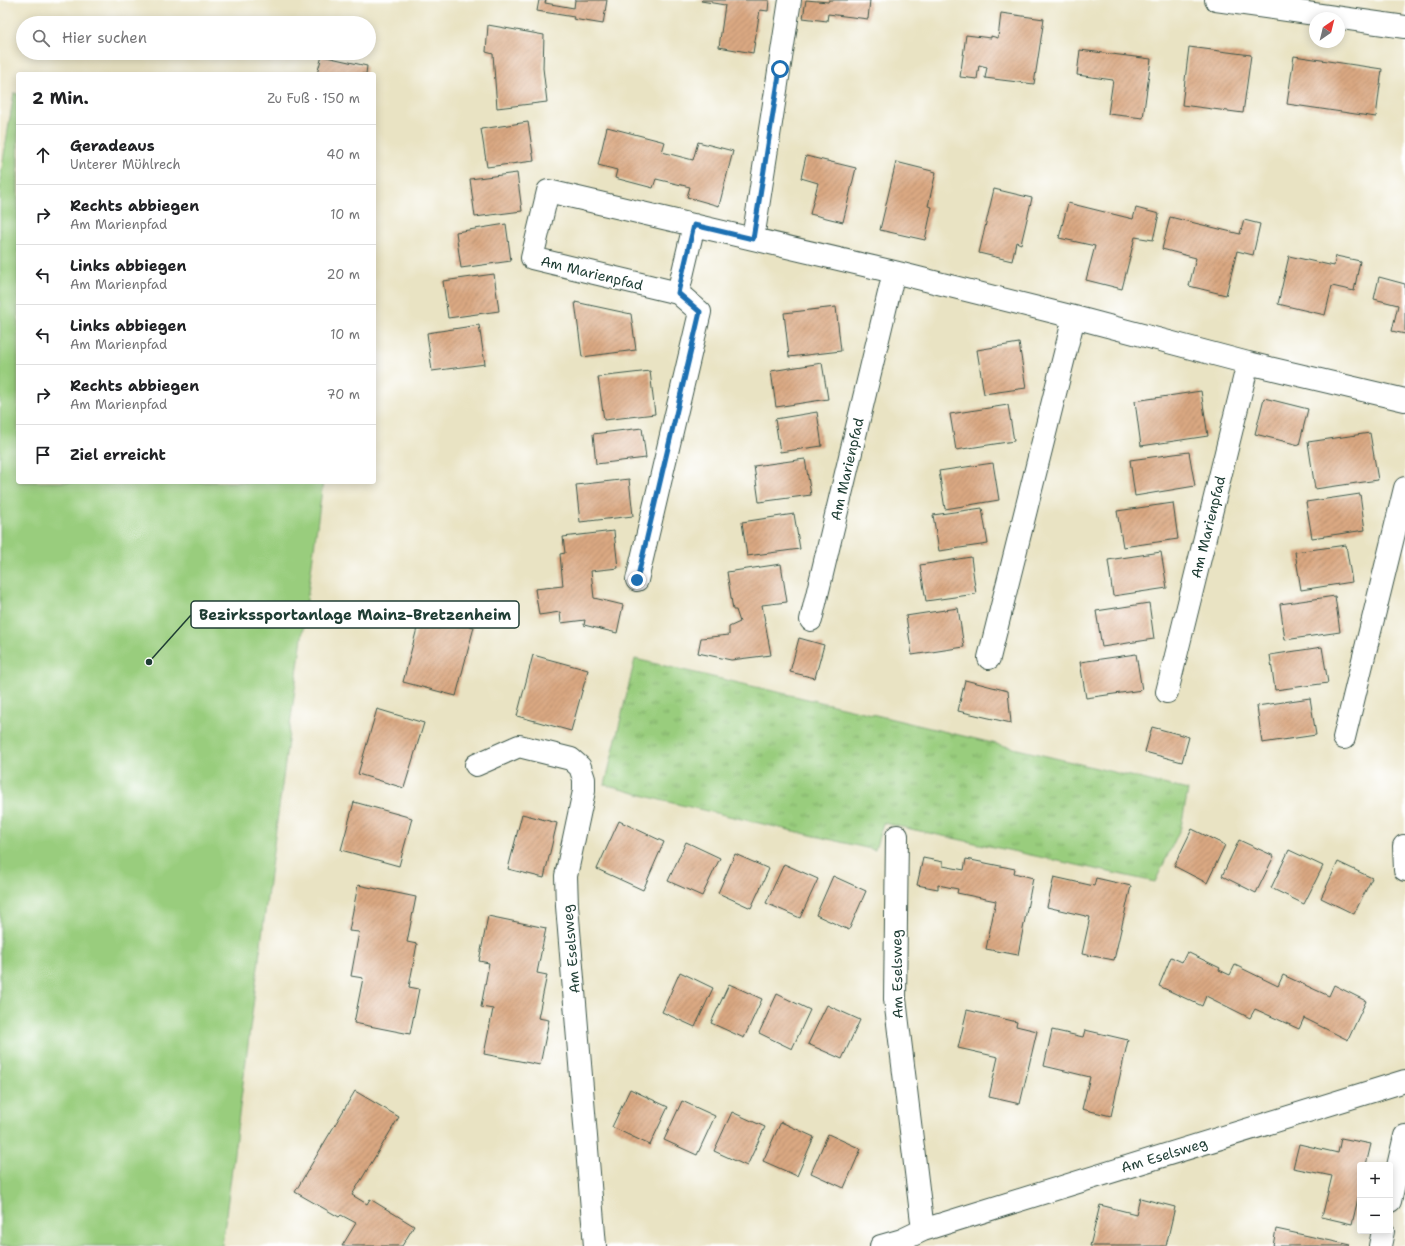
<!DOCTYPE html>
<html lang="de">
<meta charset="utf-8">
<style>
body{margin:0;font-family:"Shantell Sans",sans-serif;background:#f2f2f2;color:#202124}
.controls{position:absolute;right:12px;bottom:12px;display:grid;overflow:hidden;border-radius:4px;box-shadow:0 2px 10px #0003}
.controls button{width:36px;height:36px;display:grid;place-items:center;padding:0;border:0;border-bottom:1px solid #e0e0e0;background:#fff;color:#202124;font:20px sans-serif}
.compass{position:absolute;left:1309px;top:12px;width:36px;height:36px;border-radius:50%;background:#fff;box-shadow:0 2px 10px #0003;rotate:35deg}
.stop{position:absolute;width:12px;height:12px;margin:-9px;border:3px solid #1f6fb2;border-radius:50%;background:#fff}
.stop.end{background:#1f6fb2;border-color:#fff;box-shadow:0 1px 4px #0008}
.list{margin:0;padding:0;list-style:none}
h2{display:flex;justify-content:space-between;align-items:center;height:52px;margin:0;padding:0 16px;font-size:17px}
h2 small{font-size:13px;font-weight:400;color:#757577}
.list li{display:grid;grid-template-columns:26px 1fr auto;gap:12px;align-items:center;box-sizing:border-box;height:60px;padding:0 16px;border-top:1px solid #e0e0e0}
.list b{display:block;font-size:15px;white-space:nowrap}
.list p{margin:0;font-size:13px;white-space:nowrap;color:#757577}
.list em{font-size:13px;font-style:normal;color:#757577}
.icon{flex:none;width:22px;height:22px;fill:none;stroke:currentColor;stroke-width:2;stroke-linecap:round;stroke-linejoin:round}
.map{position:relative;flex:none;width:1405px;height:1246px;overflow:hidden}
.search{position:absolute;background:#fff;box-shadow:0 2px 10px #0003;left:16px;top:16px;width:360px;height:44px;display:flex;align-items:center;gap:10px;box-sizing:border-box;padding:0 14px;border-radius:22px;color:#757577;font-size:15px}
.panel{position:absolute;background:#fff;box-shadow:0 2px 10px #0003;left:16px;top:72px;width:360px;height:412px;border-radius:4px}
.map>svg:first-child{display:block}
.grass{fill:url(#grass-tufts);stroke:#5c8558}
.pitch{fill:#99cd7d;stroke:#5c8558}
.building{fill:url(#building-hatch)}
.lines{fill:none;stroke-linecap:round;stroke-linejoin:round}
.minor-casing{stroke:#3d5649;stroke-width:24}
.minor{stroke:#fff;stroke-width:22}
.route{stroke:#1f6fb2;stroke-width:5}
.labels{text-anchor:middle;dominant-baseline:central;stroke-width:3.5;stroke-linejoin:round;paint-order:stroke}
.street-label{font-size:14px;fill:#1f3d34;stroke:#fff}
.leader{fill:none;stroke:#1f3d34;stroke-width:1.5}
.callout-dot{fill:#1f3d34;stroke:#fff;stroke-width:1.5}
.callout{fill:#fff;stroke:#1f3d34;stroke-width:1.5}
.callout-label{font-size:15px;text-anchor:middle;font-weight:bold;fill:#1f3d34}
</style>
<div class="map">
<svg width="1405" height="1246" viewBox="0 0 1405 1246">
<defs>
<pattern id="grass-tufts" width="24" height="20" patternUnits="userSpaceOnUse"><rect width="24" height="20" fill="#99cd7d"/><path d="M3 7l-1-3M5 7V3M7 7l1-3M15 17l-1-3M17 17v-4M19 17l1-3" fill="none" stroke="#7ca867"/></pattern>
<pattern id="building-hatch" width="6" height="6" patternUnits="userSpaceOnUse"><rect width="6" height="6" fill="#daa882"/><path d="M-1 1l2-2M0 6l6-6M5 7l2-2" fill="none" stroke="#b08a6b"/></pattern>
</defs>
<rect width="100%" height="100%" fill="#fff"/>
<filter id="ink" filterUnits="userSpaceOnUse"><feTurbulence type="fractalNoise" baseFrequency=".025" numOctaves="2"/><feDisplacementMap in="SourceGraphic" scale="8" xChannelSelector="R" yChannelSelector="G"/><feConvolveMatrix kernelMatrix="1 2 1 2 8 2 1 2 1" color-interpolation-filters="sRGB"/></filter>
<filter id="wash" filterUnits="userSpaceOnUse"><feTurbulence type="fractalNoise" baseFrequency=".012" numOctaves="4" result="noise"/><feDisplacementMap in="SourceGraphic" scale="16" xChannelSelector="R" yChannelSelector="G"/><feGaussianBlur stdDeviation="0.9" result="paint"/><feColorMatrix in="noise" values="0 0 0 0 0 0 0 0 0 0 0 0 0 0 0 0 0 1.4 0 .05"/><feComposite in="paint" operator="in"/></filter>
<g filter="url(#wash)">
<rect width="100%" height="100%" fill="#e9e3c3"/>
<path class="grass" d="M635 659 855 710 1188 790 1181 827 1155 882 883 823 875 850 664 801 605 785Z"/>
<path class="pitch" d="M14 93 18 94V482H323L270 874 222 1246H0V180Z"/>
<g id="blocks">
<path class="building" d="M539 0H546L545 3 574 8 575 0H607L603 24 573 19 574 17 537 11Z
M702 0H769L768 11 760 10 753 53 719 47 725 5 701 1Z
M806 0 828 2 829 0H870L868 19 828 14 827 21 803 18Z
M1001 13 1044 19 1034 84 985 78 987 67 979 65 977 79 960 77 966 35 991 38V36L998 38Z
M488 25 544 35 543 68 547 102 497 108 493 54 486 52Z
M1189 47 1251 55 1243 113 1182 105Z
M1080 50 1151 59 1143 118 1108 114 1113 80 1077 75Z
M322 56 367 66 366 74H317Z
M1294 56 1382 69 1376 117 1287 104Z
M528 122 534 161 487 167 481 129Z
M607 127 665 142 662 152 693 160 698 142 733 151 719 206 687 197 690 187 656 179 653 188 615 178 617 170 598 165Z
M806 156 856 168 843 222 810 214 818 183 801 178Z
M896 162 936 172 928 206 932 207 925 240 880 230Z
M517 173 522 211 475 217 470 179Z
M994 189 1032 198 1021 244 1016 242 1012 261 979 253Z
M1068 203 1133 219 1136 208 1159 214 1153 240 1135 237 1122 289 1086 280 1095 246 1059 238Z
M1170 217 1240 234 1244 220 1260 224 1253 255 1237 251 1226 295 1189 286 1196 258 1162 249Z
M506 224 511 261 461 268 456 232Z
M1289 256 1334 266 1336 256 1360 261 1354 291 1332 286 1325 315 1278 304Z
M494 274 499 311 448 318 443 281Z
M1379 277 1405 284V334L1392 331 1398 305 1374 299Z
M575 302 631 314 636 350 582 357Z
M836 307 841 351 789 357 784 313Z
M479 325 485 364 432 371 427 333Z
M1019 343 1026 388 984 394 977 350Z
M822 363 828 399 776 407 771 371Z
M650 371 655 414 604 420 598 377Z
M1201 391 1208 436 1141 446 1135 401Z
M1264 398 1308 409 1299 445 1255 434Z
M1008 405 1014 441 956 450 950 414Z
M817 412 822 446 780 452 775 419Z
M642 428 646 458 596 464 593 434Z
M1370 433 1378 480 1315 489 1308 442Z
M1189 452 1195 486 1135 496 1130 460Z
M805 459 811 495 759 502 754 466Z
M993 463 999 500 945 509 939 471Z
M629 479 633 516 580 522 576 485Z
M1360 494 1365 530 1312 538 1306 502Z
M1173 503 1178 539 1123 547 1117 511Z
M982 508 988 544 939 551 933 515Z
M794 514 800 549 747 556 742 522Z
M614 531 618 568 591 571 594 598 623 605 617 633 584 625 585 620 561 623 560 612 539 615 535 589 563 586 560 554 565 553 563 537Z
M1346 545 1352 582 1301 590 1295 552Z
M1161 552 1167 588 1113 596 1108 560Z
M971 557 976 594 926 601 920 565Z
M781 564 787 602 762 605 771 655 731 660 698 653 701 638 729 635V627L740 622 736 610H733L727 572Z
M1335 596 1340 632 1285 640 1280 604Z
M1149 603 1154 639 1102 647 1096 611Z
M958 608 964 647 912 655 906 616Z
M421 613 474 627 456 696 403 682Z
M799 638 824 645 815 678 790 672Z
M1322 647 1328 683 1275 690 1270 655Z
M1136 654 1142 690 1086 698 1080 662Z
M533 655 588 670 571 731 517 716Z
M965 680 1008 691 1011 723 958 711Z
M1310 698 1316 735 1262 743 1257 706Z
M377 709 424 723 404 788 358 774Z
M1152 727 1189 737 1182 762 1145 752Z
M354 802 412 818 399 866 341 850Z
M522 814 557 823 544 878 508 869Z
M619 821 664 842 643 890 597 869Z
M1192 829 1225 845 1207 883 1174 866Z
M1239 840 1274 856 1256 893 1222 876Z
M686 842 720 858 702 896 668 881Z
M1289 850 1323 866 1304 904 1271 888Z
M735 854 769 869 751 908 718 893Z
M923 858 943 862V866L964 870 966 859 1015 869 1014 873 1033 878 1018 955 986 949 996 901 957 893 958 889 938 885V889L917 885Z
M1338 862 1372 878 1354 914 1321 898Z
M784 864 818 879 800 918 766 903Z
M833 876 866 891 849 930 816 915Z
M1054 877 1094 886 1096 878 1131 886 1114 960 1082 954 1090 917 1047 907Z
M358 885 416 897 407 942 417 944 409 987 419 989 410 1034 354 1023 363 978 351 976 359 932 349 931Z
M488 916 546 928 537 973 547 975 538 1018 549 1020 540 1065 484 1054 493 1009 481 1007 489 963 479 961Z
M1187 952 1220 968 1219 970 1230 975 1235 965 1278 986 1283 975 1329 996 1334 985 1366 1001 1348 1040 1304 1018 1299 1029 1255 1009 1250 1018 1206 996 1202 1006 1159 986 1171 957 1182 962Z
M680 972 713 988 695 1027 662 1012Z
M729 984 762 999 744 1038 711 1023Z
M777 994 810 1010 792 1049 759 1033Z
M827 1005 860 1020 842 1059 808 1044Z
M967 1010 1017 1022 1016 1026 1037 1031 1020 1104 989 1097 998 1057 958 1048Z
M1052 1030 1083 1037 1085 1030 1128 1040 1111 1116 1082 1109 1090 1077 1044 1066Z
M630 1089 668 1107 650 1145 612 1127Z
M355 1091 399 1117 352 1195 367 1204 370 1199 414 1226 402 1246H342L356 1223 341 1215 339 1217 295 1192Z
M682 1101 715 1116 697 1155 664 1140Z
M732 1112 765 1127 747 1166 714 1151Z
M781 1122 814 1137 797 1176 763 1161Z
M828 1134 861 1149 844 1188 811 1173Z
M1341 1138 1371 1144 1366 1165H1360V1190L1352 1224 1322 1217 1332 1176 1293 1168 1299 1144 1338 1153Z
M1140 1198 1175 1207 1166 1246H1090L1100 1205 1136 1214Z
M1276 1229 1350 1245 1349 1246H1273Z"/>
</g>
</g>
<g filter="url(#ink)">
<use href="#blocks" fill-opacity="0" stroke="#3d5649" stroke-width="1"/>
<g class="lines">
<g class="minor-casing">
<path id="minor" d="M1216 0 1405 27
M694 225 678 293 532 258 548 191 894 272 1074 317 1248 363 1405 400
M753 239 790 0
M637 580 700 312 678 293
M811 620 894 272
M989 658 1074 317
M1167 692 1248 363
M1344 738 1405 488
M476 765 519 746 571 759 580 767 584 779V791L566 876 567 906 595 1246
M897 836 895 999 923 1230
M1404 846 1405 870
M1390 1201 1405 1136
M881 1246 902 1240 923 1230 1405 1081
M1380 1246 1383 1231"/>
</g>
<use href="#minor" class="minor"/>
</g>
</g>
<g class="lines" filter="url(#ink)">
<path class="route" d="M637 580 700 312 678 293 694 225 753 239 780 69"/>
</g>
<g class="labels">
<g class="street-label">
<text transform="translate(592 273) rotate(14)">Am Marienpfad</text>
<text transform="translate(847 469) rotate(-77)">Am Marienpfad</text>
<text transform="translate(1208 527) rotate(-76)">Am Marienpfad</text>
<text transform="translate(571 949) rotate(-95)">Am Eselsweg</text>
<text transform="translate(897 974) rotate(-91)">Am Eselsweg</text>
<text transform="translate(1164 1155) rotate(-17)">Am Eselsweg</text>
</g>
</g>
<path class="leader" d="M149 662L191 615"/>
<circle class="callout-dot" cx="149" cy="662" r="4"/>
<rect class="callout" x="191" y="601" width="328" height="27" rx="4"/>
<g class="callout-label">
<text x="355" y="620">Bezirkssportanlage Mainz-Bretzenheim</text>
</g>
</svg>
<div class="controls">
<button>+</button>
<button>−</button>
</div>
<svg class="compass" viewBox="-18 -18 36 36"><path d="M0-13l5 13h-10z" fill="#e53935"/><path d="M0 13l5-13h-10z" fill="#757577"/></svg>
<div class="stop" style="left:780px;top:69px"></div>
<div class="stop end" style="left:637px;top:580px"></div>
<div class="search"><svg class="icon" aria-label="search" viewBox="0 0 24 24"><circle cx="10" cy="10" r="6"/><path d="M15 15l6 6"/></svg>Hier suchen</div>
<section class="panel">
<h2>2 Min.<small>Zu Fuß · 150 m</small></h2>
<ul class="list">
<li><svg class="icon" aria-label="ahead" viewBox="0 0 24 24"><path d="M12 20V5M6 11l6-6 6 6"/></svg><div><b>Geradeaus</b><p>Unterer Mühlrech</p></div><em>40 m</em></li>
<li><svg class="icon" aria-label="right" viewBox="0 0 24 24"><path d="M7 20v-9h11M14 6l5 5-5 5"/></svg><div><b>Rechts abbiegen</b><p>Am Marienpfad</p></div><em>10 m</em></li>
<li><svg class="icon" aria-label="left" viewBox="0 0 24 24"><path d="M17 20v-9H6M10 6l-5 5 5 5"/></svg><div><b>Links abbiegen</b><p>Am Marienpfad</p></div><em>20 m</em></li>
<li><svg class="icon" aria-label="left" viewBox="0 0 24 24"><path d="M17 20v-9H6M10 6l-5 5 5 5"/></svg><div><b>Links abbiegen</b><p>Am Marienpfad</p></div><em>10 m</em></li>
<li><svg class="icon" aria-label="right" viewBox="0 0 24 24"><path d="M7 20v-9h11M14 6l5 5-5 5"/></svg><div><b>Rechts abbiegen</b><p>Am Marienpfad</p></div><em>70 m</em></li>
<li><svg class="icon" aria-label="arrive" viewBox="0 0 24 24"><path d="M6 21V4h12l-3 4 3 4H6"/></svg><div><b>Ziel erreicht</b></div></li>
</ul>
</section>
</div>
